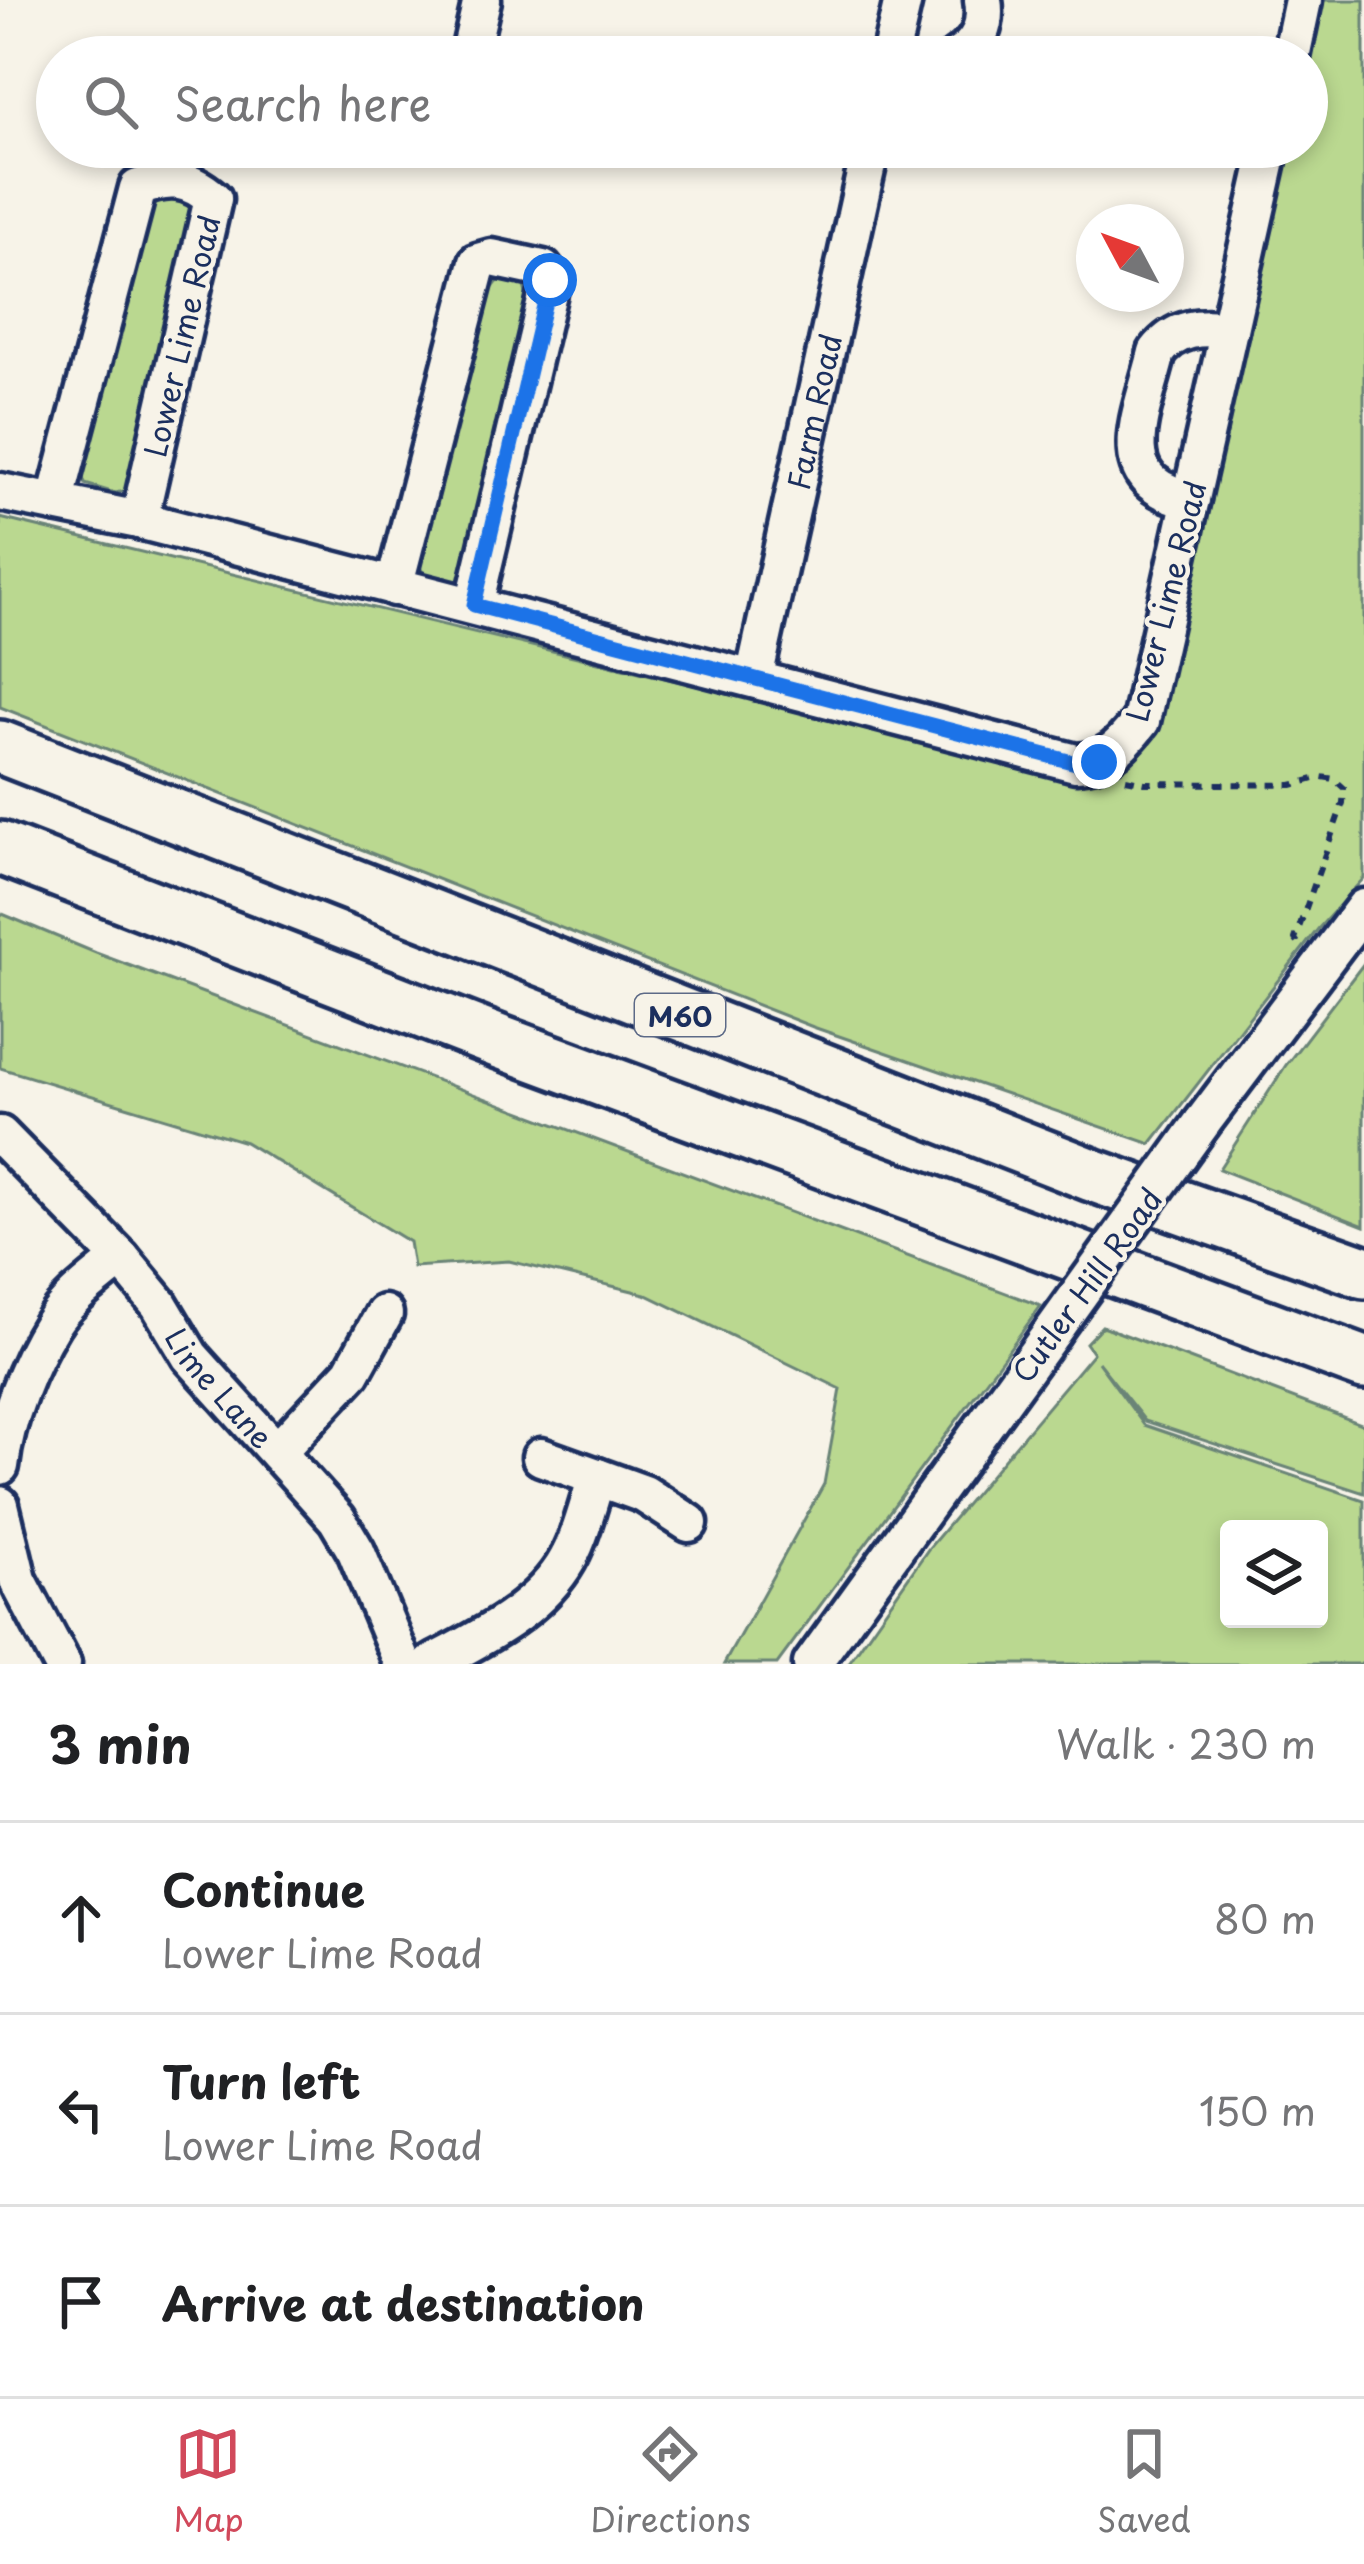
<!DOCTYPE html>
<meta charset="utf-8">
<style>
body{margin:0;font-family:"Playpen Sans",sans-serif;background:#f2f2f2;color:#202124}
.controls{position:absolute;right:36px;bottom:36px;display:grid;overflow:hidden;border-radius:12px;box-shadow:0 6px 18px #0003}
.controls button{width:108px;height:108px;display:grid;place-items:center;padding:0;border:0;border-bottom:3px solid #e0e0e0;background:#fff;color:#202124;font:60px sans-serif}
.compass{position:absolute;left:1076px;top:204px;width:108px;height:108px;border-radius:50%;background:#fff;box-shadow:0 6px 18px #0003;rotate:311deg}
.stop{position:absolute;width:36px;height:36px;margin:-27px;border:9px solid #1a73e8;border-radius:50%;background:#fff}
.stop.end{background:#1a73e8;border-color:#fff;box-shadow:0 3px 12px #0008}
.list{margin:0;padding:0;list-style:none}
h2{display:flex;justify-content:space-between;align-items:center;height:156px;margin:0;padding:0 48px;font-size:51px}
h2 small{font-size:39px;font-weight:400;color:#757577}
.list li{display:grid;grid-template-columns:78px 1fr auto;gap:36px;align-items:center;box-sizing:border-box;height:192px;padding:0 48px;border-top:3px solid #e0e0e0}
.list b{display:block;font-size:45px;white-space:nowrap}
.list p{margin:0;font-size:39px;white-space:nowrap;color:#757577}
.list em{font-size:39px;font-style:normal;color:#757577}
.icon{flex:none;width:66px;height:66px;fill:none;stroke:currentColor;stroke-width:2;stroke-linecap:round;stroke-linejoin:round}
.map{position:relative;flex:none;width:1364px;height:1664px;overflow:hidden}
.search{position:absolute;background:#fff;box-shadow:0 6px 18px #0003;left:36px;right:36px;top:36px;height:132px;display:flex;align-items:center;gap:30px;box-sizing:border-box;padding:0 42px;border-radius:66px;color:#757577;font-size:45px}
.sheet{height:732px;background:#fff}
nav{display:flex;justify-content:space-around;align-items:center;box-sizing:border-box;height:168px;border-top:3px solid #e0e0e0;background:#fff;font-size:33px;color:#757577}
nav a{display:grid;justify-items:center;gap:6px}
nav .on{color:#d1495b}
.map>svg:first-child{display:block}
.green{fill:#bad890;stroke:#6a8477;stroke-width:3;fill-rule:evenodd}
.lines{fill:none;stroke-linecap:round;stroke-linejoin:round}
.minor-casing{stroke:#1b2f5e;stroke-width:45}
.highway-casing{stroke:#1b2f5e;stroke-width:60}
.path{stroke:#1b2f5e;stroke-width:6;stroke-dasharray:9 9;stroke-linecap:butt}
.minor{stroke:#f7f3e8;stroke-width:36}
.highway{stroke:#f7f3e8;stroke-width:51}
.minor-bridge-casing{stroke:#1b2f5e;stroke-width:45;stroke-linecap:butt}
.minor-bridge{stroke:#f7f3e8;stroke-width:36}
.route{stroke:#1a73e8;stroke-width:15}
.labels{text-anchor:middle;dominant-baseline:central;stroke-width:9;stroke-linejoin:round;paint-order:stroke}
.shield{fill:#f7f3e8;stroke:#5d6a87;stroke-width:3}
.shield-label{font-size:27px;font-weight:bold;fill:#1b2f5e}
.street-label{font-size:30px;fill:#1b2f5e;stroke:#f7f3e8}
</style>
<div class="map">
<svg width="1364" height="1664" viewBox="0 0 1364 1664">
<rect width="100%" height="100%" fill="#f7f3e8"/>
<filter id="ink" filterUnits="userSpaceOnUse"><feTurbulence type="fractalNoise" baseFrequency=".00833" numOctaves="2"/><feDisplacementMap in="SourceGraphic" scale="24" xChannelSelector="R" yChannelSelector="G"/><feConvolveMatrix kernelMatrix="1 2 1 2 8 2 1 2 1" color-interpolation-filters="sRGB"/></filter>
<g filter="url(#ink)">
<path class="green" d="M1323 0H1364V878L1318 929 1151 1144 813 1027 0 707V518L1083 779 1152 723 1290 147H1307V71Z
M178 193 193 203 199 213 129 490 115 493 85 484 82 475 151 203 158 196Z
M517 279 524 286 529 306 463 580 454 589 429 584 419 565 483 300 499 280Z
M0 913 96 953 1041 1306 777 1664H724L824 1484 841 1389 645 1294 509 1261 413 1267 409 1242 245 1142 0 1068Z
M1364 963V1226L1219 1169 1286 1065Z
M1102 1326 1364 1425V1493L1145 1421 1098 1362 1144 1425 1364 1500V1664H848L929 1548 1093 1353 1086 1343ZM1229 1529H1319V1619H1229Z"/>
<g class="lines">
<g class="minor-casing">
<g id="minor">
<path d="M469 57 482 0"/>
<path d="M890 57 903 0"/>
<path d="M957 57C979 44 987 25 983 0"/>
<path d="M1291 57 1303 0"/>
<path d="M0 492 139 520 1076 763C1109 761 1122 745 1141 721L1270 147"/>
<path d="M1191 499C1105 483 1143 413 1157 352 1176 327 1201 326 1229 330"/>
<path d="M55 503 138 188C169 176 188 177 213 199L139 520"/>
<path d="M394 587 478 262 492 258 543 269 551 280 474 605"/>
<path id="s1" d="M754 678 871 147"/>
<path d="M1202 1123 1364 908"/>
<path id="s2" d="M0 1135 121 1258 159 1304 190 1356 337 1519 356 1551 403 1664"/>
<path d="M277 1452 352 1372 384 1314"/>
<path d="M541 1457 597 1477"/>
<path d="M0 1466C5 1420 28 1363 52 1324 68 1298 98 1278 121 1258"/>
<path d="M0 1505 18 1580 62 1664"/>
<path d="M432 1664C479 1639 533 1613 563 1567 580 1541 587 1507 597 1477L644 1494 689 1523"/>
<path d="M812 1664 1052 1332"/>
</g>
</g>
<g class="highway-casing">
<path id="highway" d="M0 747 1092 1175 1364 1272
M0 848 500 1042 1364 1363"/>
</g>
<path class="path" d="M1126 779 1145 783 1292 785 1322 777 1334 779 1344 788 1343 803 1295 939 1298 943"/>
<use href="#minor" class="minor"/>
<use href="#highway" class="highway"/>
<g class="minor-bridge-casing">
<path id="minor-bridge" d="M1052 1332 1202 1123"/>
</g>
<use href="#minor-bridge" class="minor-bridge"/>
</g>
</g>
<g class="lines" filter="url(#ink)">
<path class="route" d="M550 280 474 605 1076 763 1099 762"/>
</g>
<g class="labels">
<rect class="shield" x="635" y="994" width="90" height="42" rx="9"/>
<g class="shield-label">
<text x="680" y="1015">M60</text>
</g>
<g class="street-label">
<text transform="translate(181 336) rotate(-77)">Lower Lime Road</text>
<text stroke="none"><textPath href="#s1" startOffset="273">Farm Road</textPath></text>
<text transform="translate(1165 601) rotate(-76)">Lower Lime Road</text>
<text transform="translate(1086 1285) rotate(-54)">Cutler Hill Road</text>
<text stroke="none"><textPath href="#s2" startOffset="336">Lime Lane</textPath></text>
</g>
</g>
</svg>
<div class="controls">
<button><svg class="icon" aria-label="layers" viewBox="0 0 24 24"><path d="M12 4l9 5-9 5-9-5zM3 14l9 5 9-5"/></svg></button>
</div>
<svg class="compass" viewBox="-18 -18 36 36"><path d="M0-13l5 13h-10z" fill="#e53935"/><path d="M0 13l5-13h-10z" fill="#757577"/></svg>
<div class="stop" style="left:550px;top:280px"></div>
<div class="stop end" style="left:1099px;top:762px"></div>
<div class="search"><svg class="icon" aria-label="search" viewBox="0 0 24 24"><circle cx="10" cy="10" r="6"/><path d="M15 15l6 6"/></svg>Search here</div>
</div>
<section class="sheet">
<h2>3 min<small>Walk · 230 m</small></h2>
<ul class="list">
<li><svg class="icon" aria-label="ahead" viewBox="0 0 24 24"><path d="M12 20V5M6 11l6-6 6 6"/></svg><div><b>Continue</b><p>Lower Lime Road</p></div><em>80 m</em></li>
<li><svg class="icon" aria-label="left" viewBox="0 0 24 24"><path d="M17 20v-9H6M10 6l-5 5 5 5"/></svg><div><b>Turn left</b><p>Lower Lime Road</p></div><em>150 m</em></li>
<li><svg class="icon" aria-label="arrive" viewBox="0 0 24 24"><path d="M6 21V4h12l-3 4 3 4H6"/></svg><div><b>Arrive at destination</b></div></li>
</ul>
</section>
<nav>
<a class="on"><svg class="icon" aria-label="map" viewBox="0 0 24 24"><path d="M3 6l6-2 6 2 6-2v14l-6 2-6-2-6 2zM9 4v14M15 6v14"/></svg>Map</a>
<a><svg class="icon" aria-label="directions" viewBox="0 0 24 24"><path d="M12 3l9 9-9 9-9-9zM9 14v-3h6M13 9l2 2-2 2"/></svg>Directions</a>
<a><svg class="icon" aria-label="saved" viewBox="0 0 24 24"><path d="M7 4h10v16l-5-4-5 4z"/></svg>Saved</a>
</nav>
